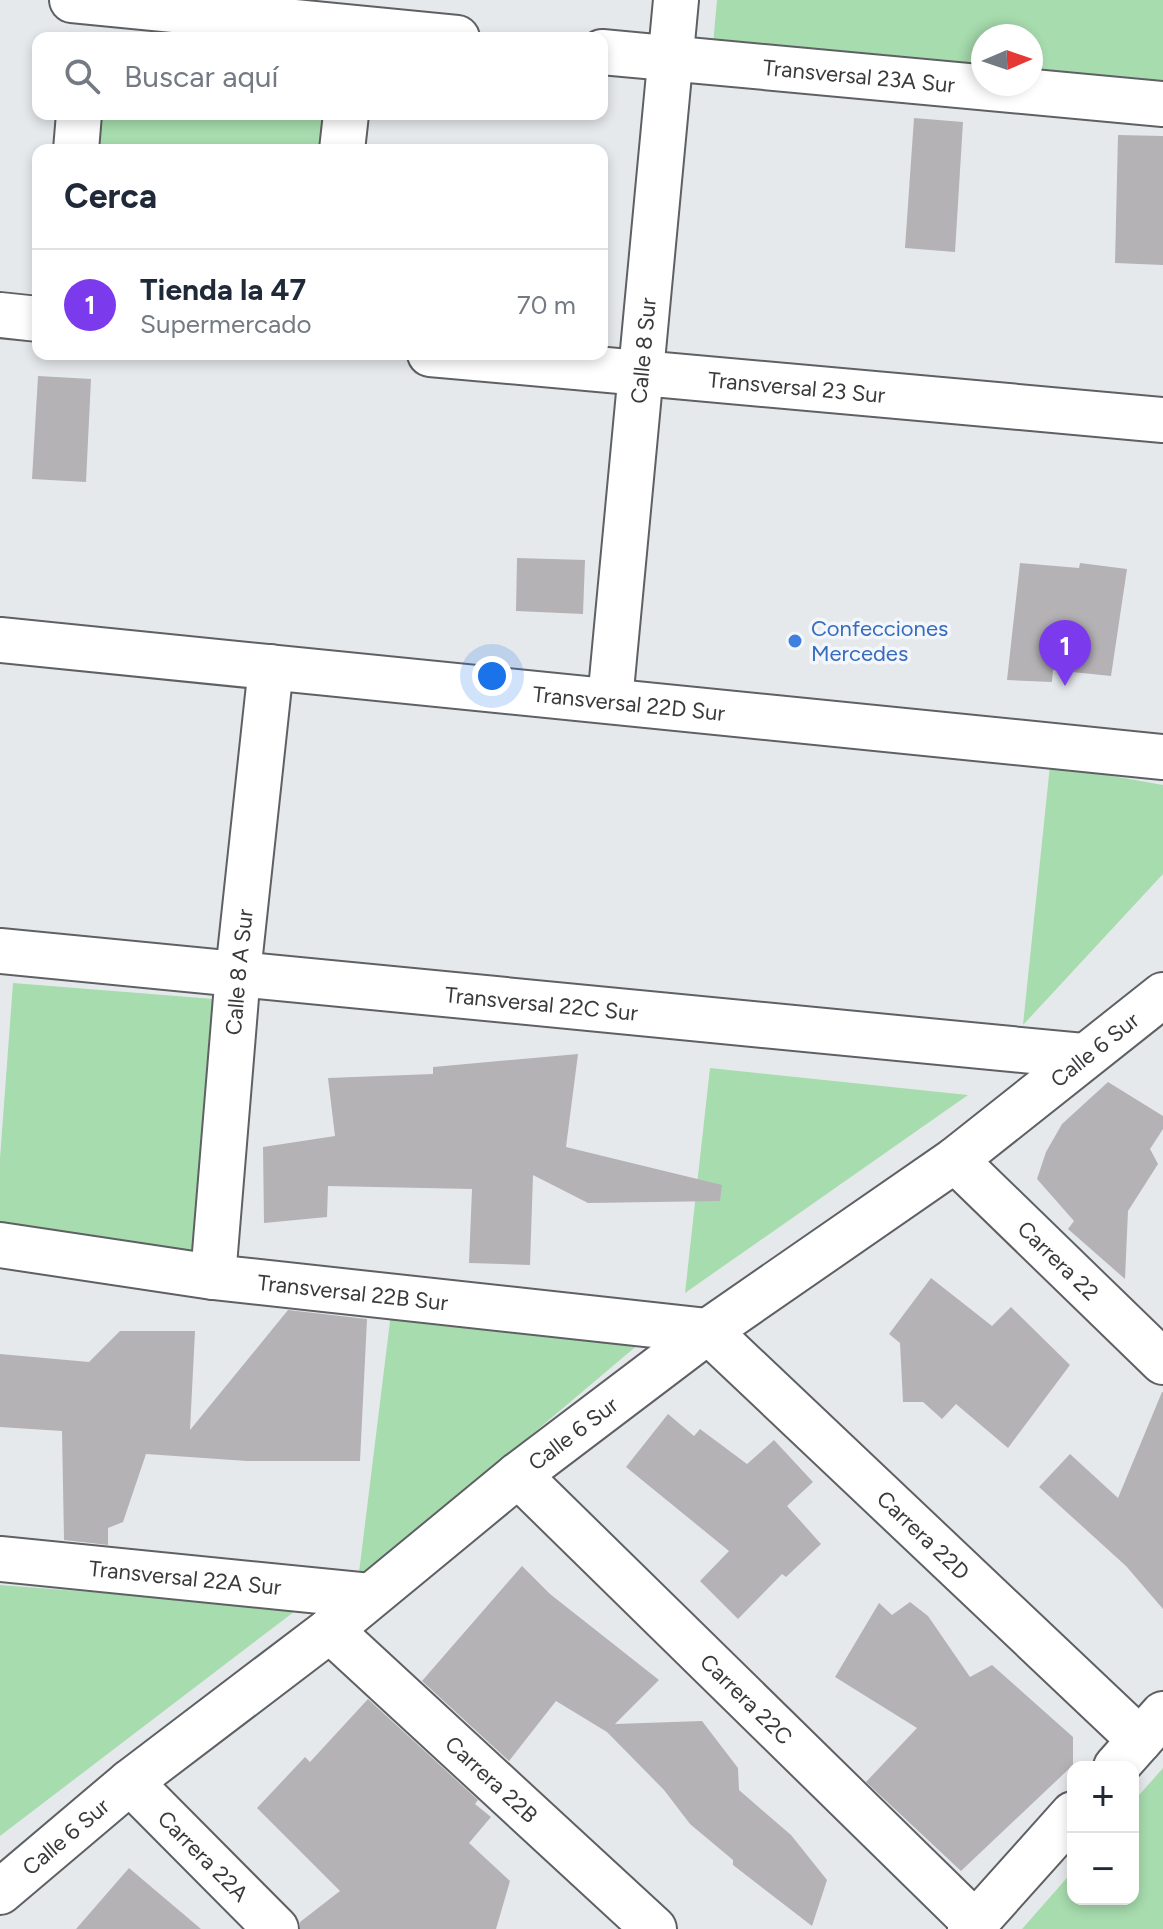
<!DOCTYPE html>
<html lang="es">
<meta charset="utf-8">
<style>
body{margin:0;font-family:Figtree,sans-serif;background:#f6f6f7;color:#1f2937}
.controls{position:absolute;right:24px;bottom:24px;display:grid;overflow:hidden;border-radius:16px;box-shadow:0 4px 12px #0003}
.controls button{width:72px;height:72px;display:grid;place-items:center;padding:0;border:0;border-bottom:2px solid #e0e1e3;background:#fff;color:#1f2937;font:40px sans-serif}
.compass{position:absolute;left:971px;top:24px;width:72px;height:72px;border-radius:50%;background:#fff;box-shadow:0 4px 12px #0003;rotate:88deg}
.you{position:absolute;left:492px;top:676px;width:28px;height:28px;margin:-20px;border:6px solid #fff;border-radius:50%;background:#1a73e8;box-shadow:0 0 0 12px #1a73e833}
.badge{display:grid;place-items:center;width:52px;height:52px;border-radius:50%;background:#7c3aed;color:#fff;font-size:26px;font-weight:700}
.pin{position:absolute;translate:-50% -66px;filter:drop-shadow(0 2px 4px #0008)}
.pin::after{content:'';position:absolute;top:42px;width:28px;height:24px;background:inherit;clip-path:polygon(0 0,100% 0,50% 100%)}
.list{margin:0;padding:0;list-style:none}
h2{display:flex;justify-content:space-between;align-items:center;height:104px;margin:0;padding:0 32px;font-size:34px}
h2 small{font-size:26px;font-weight:400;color:#747a83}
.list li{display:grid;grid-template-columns:52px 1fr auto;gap:24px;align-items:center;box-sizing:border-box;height:112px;padding:0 32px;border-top:2px solid #e0e1e3}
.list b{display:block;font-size:30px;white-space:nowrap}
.list p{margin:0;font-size:26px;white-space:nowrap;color:#747a83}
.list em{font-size:26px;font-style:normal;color:#747a83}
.icon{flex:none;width:44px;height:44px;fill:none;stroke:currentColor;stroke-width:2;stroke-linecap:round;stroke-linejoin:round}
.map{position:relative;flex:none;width:1163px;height:1929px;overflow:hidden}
.search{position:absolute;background:#fff;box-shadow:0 4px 12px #0003;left:32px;top:32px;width:576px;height:88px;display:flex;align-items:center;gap:20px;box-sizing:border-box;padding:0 28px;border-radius:16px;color:#747a83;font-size:30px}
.panel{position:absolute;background:#fff;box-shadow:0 4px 12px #0003;left:32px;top:144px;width:576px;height:216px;border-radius:16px}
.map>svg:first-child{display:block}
.green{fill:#a7dcae}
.building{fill:#b5b2b5}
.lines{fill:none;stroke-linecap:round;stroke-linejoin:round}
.minor-casing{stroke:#5e6063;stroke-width:48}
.minor{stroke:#fff;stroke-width:44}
.shop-dot{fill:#3f7fe0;stroke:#f3f6fa;stroke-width:3}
.labels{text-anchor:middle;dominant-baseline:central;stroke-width:7;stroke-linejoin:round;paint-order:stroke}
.street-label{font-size:22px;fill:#393a3c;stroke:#f3f6fa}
.shop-label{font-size:22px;fill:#366cbe;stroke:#f3f6fa;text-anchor:start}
</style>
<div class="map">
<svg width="1163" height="1929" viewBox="0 0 1163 1929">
<rect width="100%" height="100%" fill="#e6e9ec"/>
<path class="green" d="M717 0H1163V87L1031 74V36H983V69L713 44Z
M97 114H326L323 150H94Z
M1050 765 1163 785V874L1023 1025Z
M13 983 214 999 194 1258 0 1243V1158Z
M710 1068 968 1095 685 1293Z
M392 1305 646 1338 358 1581Z
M0 1585 299 1608 0 1836Z
M1163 1768V1929H1022L1073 1871V1899H1133V1802Z"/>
<path class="building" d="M914 118 963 122 955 252 905 248Z
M1118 135 1163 136V265L1115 263Z
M38 376 91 379 86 482 32 479Z
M517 558 585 560 583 614 516 611Z
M1020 563 1079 568 1080 563 1127 569 1111 676 1053 670 1052 682 1007 680Z
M578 1054 566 1147 722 1185 720 1201 588 1203 533 1175 530 1265 469 1263 472 1189 328 1186 327 1217 264 1223 263 1147 335 1136 328 1078 433 1074V1067Z
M1108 1082 1163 1116V1129L1150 1149 1158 1164 1128 1211 1125 1279 1068 1229 1074 1221 1037 1179 1046 1152 1062 1124Z
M931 1278 992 1326 1011 1307 1070 1365 1008 1448 956 1404 942 1419 923 1402H903L900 1343 889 1334Z
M288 1310 367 1319 360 1461H247L146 1454 123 1522 108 1528V1545L64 1540 62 1431 0 1427V1354L89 1362 120 1331H195L190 1430Z
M1162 1392H1163V1609L1126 1566 1039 1487 1070 1454 1118 1498Z
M668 1414 694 1436 700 1429 747 1464 774 1440 813 1482 787 1506 821 1544 786 1577 782 1574 738 1619 700 1581 729 1551 626 1467Z
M522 1566 550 1594 659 1680 615 1724 702 1721 738 1768 739 1790 791 1835 827 1880 812 1926 733 1865V1860L690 1824 664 1790 607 1732 556 1701 509 1761 422 1681Z
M910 1602 928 1616 970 1677 992 1665 1073 1737V1765L961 1871 866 1782 917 1728 835 1677 879 1603 892 1615Z
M368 1699 478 1800 475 1804 491 1817 469 1843 510 1881 496 1929H300V1922L340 1891 257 1808 305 1757 310 1762Z
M129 1868 201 1929H76Z"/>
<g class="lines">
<g class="minor-casing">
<g id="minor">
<path d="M72 0 457 38"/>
<path id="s1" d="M602 52 1163 104"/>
<path d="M76 150 79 114"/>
<path d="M342 150 346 114"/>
<path d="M0 315 38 319"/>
<path id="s2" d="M430 354 1163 420"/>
<path id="s3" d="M0 640 1163 757"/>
<path id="s4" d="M610 701 676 0"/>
<path id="s5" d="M0 951 1083 1056"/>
<path id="s6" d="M955 1160 1163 1362"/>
<path id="s7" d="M0 1245 213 1277 708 1331 1140 1740"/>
<path id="s8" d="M213 1277 238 973 271 667"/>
<path id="s9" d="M518 1475 974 1922"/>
<path id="s10" d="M0 1559 370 1596"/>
<path id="s11" d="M330 1630 654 1929"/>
<path d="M1116 1767 1163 1714"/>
<path id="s12" d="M130 1782 276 1929"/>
<path id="s13" d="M0 1892 130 1782 330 1630 518 1475 708 1331 955 1160 1163 995"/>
<path d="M970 1929 1073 1814"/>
</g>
</g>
<use href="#minor" class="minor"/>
</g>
<circle class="shop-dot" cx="795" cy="641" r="8"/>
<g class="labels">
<g class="street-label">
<text stroke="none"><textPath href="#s1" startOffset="258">Transversal 23A Sur</textPath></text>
<text stroke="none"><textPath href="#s4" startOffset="352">Calle 8 Sur</textPath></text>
<text stroke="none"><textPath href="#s2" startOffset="368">Transversal 23 Sur</textPath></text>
<text stroke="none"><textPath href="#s3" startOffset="632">Transversal 22D Sur</textPath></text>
<text stroke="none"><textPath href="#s8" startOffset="306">Calle 8 A Sur</textPath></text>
<text stroke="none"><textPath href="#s5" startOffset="544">Transversal 22C Sur</textPath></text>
<text stroke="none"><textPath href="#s13" startOffset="1382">Calle 6 Sur</textPath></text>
<text stroke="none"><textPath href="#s6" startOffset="144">Carrera 22</textPath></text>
<text stroke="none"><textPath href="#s7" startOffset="356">Transversal 22B Sur</textPath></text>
<text stroke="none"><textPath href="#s13" startOffset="734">Calle 6 Sur</textPath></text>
<text stroke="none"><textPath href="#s7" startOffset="1010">Carrera 22D</textPath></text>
<text stroke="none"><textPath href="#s10" startOffset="186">Transversal 22A Sur</textPath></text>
<text stroke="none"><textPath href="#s9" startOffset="320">Carrera 22C</textPath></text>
<text stroke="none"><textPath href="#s11" startOffset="220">Carrera 22B</textPath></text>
<text stroke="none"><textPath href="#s13" startOffset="86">Calle 6 Sur</textPath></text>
<text stroke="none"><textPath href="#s12" startOffset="104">Carrera 22A</textPath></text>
</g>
<g class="shop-label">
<text x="811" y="628">Confecciones<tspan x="811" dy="25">Mercedes</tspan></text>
</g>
</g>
</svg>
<div class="controls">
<button>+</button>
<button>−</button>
</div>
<svg class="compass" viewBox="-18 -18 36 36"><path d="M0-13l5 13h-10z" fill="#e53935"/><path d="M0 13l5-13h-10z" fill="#747a83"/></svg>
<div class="you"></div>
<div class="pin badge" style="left:1065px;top:686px">1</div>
<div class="search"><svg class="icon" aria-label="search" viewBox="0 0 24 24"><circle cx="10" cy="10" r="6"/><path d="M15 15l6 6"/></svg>Buscar aquí</div>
<section class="panel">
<h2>Cerca<small></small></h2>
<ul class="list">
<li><span class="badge">1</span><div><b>Tienda la 47</b><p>Supermercado</p></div><em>70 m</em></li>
</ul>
</section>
</div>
